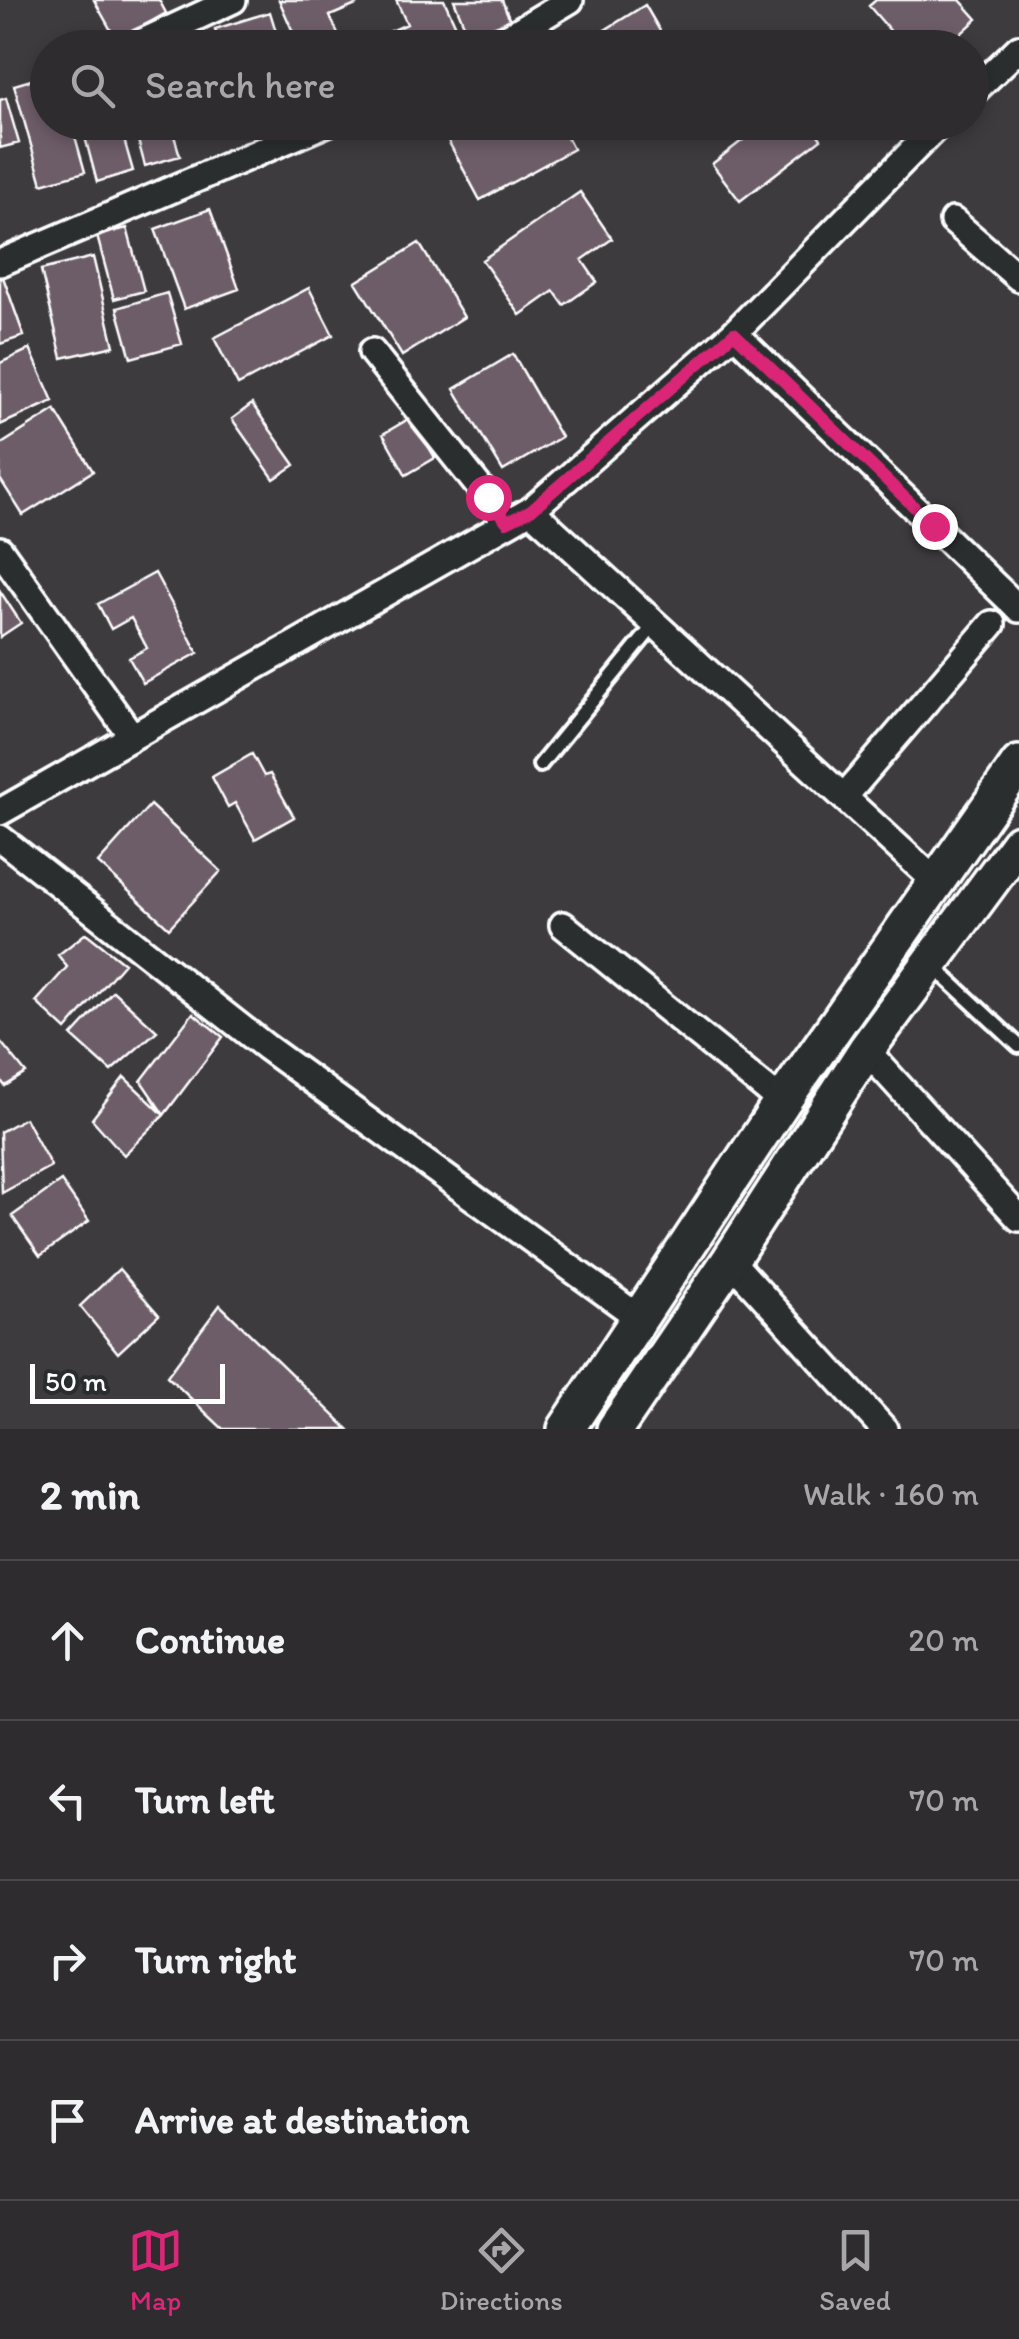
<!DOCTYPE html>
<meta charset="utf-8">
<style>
body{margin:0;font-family:Itim,sans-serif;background:#363437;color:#f1f3f6}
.scale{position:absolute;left:30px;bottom:25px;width:195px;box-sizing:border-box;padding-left:10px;border:5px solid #fff;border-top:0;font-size:28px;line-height:35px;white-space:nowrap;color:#fff;-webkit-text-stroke:8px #2a2d2e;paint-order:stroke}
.stop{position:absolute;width:30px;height:30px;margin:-22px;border:8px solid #db2777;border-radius:50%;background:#fff}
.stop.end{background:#db2777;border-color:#fff;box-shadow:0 2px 10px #0008}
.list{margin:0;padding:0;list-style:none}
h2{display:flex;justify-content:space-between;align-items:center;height:130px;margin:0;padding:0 40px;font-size:42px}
h2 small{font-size:32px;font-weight:400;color:#a7a7aa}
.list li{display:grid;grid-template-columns:65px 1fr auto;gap:30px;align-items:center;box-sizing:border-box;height:160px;padding:0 40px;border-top:2px solid #49484b}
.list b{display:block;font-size:38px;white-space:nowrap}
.list em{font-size:32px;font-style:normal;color:#a7a7aa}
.icon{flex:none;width:55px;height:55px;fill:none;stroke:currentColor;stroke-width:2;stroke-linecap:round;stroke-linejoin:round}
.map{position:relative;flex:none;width:1019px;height:1429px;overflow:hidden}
.search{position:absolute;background:#2e2c2f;box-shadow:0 5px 15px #0003;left:30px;right:30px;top:30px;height:110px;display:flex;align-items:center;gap:25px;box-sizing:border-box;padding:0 35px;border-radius:55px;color:#a7a7aa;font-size:38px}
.sheet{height:770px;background:#2e2c2f}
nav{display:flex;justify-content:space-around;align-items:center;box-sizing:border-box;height:140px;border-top:2px solid #49484b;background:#2e2c2f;font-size:28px;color:#a7a7aa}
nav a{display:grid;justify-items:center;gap:5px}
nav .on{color:#db2777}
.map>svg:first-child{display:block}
.building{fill:#6d5d68;stroke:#fff;stroke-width:2.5}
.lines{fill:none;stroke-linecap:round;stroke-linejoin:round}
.lane-casing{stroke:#fff;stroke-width:20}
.street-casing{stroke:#fff;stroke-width:32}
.secondary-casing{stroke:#fff;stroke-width:42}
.lane{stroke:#2a2d2e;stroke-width:12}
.street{stroke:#2a2d2e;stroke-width:25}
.secondary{stroke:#2a2d2e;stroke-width:35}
.route{stroke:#db2777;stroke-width:12}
</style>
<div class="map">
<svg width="1019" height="1429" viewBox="0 0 1019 1429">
<rect width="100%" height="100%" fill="#3e3b3f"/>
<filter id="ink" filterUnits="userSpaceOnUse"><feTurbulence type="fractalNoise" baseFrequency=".01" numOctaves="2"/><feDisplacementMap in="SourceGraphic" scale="20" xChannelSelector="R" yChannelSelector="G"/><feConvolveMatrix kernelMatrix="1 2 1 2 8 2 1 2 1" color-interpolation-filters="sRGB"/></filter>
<g filter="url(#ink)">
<path class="building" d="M94 0H159L166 13 117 41Z
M279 0H354L356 5 330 16 340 38 319 48H300Z
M396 0H444L460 35 433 48H385L380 36 407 24Z
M454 0H502L510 20 469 37Z
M876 0H960L977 19 954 40 961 48H905L869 6Z
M645 5 670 48H598L592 38Z
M270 12 281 48H221L215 29Z
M48 75V122H71L85 172 42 184 14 85Z
M6 98 19 143 0 148V100Z
M81 122H119L133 171 97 182Z
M133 122H170L180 156 145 166Z
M438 122H559L573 149 480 200Z
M694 122H733L703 139Z
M766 122H809L821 139 740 201 712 164Z
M580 192 612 239 582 260 597 282 564 305 554 291 520 315 482 260Z
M210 209 239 289 184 309 155 229Z
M127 228 144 291 114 299 97 236Z
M419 243 464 317 402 356 356 282Z
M93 257 114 346 62 358 41 270Z
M3 277 24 336 0 344V278Z
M309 288 333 335 238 385 214 338Z
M167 293 182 344 131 358 117 308Z
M30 349 53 401 0 425V363Z
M513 354 561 437 503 471 454 389Z
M252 404 295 465 274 479 232 419Z
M55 410 93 471 23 515 0 479V445Z
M412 417 435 458 406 475 383 434Z
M155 573 198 653 143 683 129 658 147 648 131 618 111 629 98 604Z
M0 591 21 623 0 637Z
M252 754 264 776 270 774 294 817 255 839 235 803 228 807 212 777Z
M150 805 221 871 169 928 98 863Z
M86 933 124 963 66 1030 36 1002 67 967 58 955Z
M113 991 157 1031 111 1071 72 1036Z
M193 1013 223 1037 164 1115 141 1081Z
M0 1041 26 1073 5 1086 0 1079Z
M124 1077 164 1115 124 1155 92 1119Z
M25 1118 51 1166 2 1193 0 1132Z
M61 1181 89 1221 40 1256 12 1216Z
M119 1269 159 1315 118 1353 80 1306Z
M220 1305 348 1429H223L167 1376Z"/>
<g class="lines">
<g class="lane-casing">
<path id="lane" d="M540 765 655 624
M932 965 1019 1046"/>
</g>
<g class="street-casing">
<path id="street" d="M134 46 233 0
M490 48 570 0
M972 93 1019 48
M953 221 1019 278
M0 263 329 122
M734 333 1019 609
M372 352 507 522
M531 510 935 881
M0 550 131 735
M844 797 992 624
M0 812 531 510 734 333 941 122
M0 838 266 1047 638 1317
M563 925 782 1102
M866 1050 1019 1218
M730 1260 884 1429"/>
</g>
<g class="secondary-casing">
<path id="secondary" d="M566 1429 782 1102 1019 764
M615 1429 730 1260 866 1050 1019 843"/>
</g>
<use href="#lane" class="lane"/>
<use href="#street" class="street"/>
<use href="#secondary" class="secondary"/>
</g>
</g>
<g class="lines" filter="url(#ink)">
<path class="route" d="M488 497 507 522 531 510 734 333 934 526"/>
</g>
</svg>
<div class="scale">50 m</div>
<div class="stop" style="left:488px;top:497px"></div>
<div class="stop end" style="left:934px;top:526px"></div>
<div class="search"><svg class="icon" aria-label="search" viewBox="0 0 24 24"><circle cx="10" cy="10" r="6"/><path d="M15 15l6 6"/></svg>Search here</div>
</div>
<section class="sheet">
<h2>2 min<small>Walk · 160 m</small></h2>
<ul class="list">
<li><svg class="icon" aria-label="ahead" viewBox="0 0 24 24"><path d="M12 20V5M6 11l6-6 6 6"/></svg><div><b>Continue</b></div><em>20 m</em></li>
<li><svg class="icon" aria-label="left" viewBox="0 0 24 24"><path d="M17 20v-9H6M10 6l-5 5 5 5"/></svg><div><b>Turn left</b></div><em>70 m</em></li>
<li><svg class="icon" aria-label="right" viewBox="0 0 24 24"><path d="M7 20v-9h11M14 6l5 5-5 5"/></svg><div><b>Turn right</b></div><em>70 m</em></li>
<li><svg class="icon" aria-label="arrive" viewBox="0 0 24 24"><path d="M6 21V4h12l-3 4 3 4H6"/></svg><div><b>Arrive at destination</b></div></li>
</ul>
</section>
<nav>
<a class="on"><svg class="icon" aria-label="map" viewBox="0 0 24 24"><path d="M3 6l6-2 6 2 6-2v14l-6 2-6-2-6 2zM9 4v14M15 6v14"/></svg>Map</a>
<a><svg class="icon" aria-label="directions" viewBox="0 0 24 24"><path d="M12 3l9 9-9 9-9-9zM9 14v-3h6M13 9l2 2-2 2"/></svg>Directions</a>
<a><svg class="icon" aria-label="saved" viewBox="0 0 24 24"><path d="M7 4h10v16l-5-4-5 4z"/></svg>Saved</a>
</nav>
